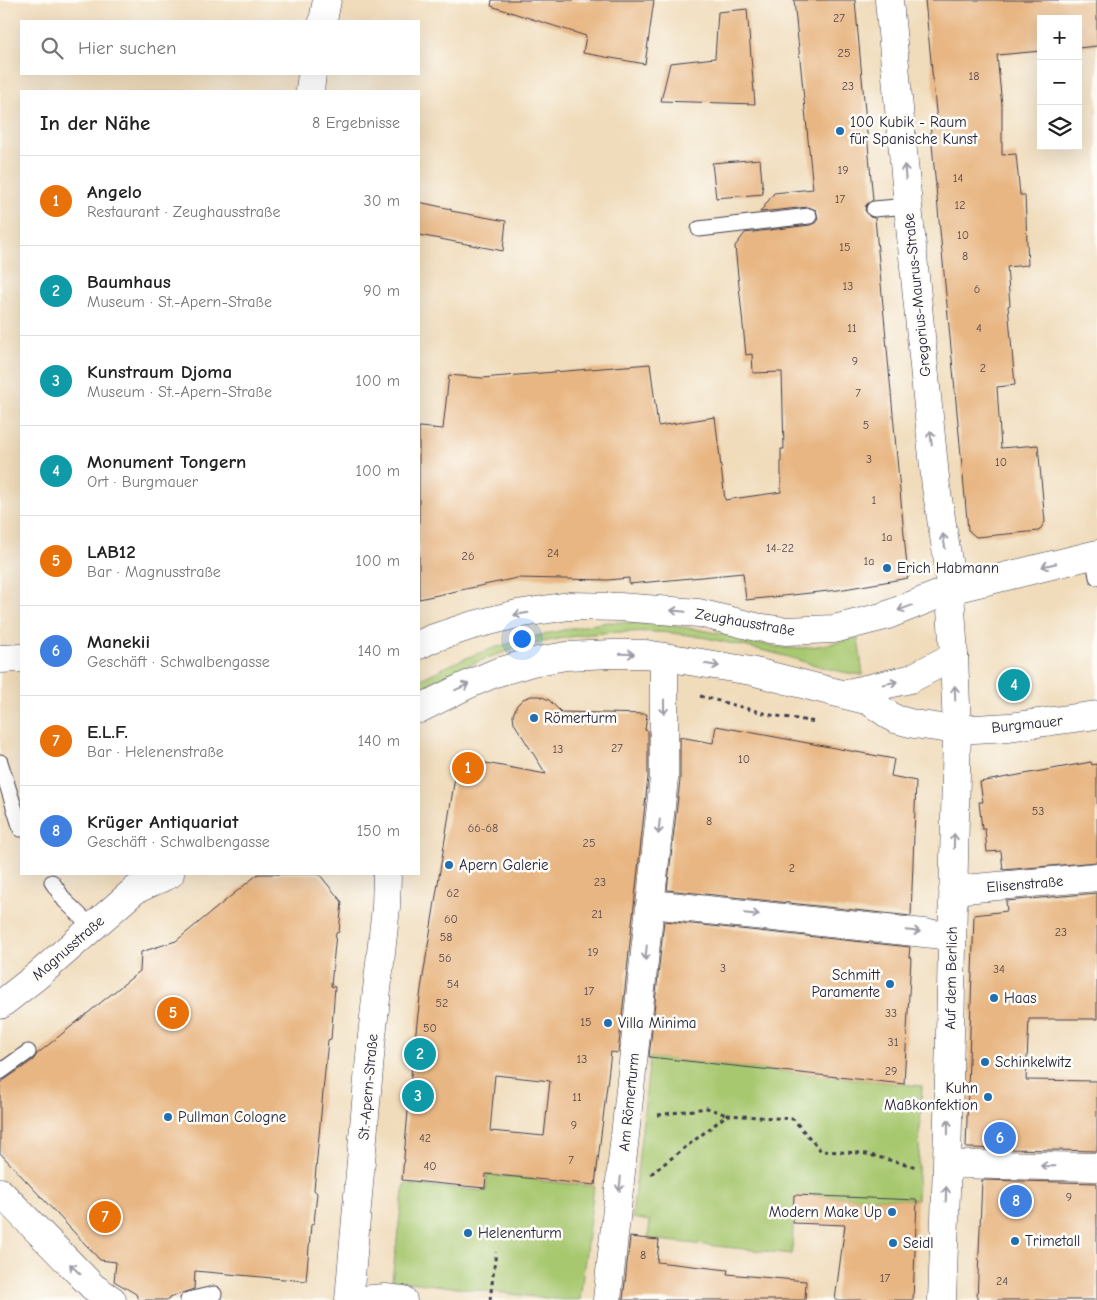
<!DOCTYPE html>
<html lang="de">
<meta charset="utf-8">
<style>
body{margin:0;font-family:"Comic Neue",sans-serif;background:#f6f6f6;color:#222}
.controls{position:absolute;right:15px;top:15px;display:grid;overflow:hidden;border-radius:0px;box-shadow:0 5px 20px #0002}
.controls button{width:45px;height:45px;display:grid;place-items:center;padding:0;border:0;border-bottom:1px solid #e0e0e0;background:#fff;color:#222;font:25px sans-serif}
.you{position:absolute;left:521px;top:638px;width:18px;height:18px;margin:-12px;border:4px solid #fff;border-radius:50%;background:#1a73e8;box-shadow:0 0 0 8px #1a73e833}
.badge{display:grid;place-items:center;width:32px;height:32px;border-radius:50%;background:#1f6fb2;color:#fff;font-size:16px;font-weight:700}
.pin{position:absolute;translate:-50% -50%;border:2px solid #fff;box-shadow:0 1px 5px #0006}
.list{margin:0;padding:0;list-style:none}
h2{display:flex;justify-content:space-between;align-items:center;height:65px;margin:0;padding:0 20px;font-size:21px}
h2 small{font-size:16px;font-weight:400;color:#767676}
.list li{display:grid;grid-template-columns:32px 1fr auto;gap:15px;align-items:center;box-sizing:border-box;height:90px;padding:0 20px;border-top:1px solid #e0e0e0}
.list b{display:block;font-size:19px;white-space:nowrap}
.list p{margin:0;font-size:16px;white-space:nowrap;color:#767676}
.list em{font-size:16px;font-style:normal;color:#767676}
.icon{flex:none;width:28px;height:28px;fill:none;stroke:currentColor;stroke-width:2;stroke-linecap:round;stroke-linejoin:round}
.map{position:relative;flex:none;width:1097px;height:1300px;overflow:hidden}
.search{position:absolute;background:#fff;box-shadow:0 5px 20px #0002;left:20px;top:20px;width:400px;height:55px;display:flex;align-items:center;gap:12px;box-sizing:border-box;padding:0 18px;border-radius:0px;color:#767676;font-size:19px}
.panel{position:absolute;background:#fff;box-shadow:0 5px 20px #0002;left:20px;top:90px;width:400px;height:785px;border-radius:0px}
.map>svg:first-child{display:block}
.green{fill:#a8c870;stroke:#657556}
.building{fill:#e8b682;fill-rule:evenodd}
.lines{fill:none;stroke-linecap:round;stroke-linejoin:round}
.service-casing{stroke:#413e4e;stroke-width:17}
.minor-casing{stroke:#413e4e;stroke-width:29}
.tertiary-casing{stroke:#413e4e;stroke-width:29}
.path{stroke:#413e4e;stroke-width:3;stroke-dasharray:4 4;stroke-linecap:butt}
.service{stroke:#fff;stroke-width:15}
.minor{stroke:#fff;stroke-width:28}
.tertiary{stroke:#fff;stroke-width:28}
.oneway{stroke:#9c9ca7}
.poi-dot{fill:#1f6fb2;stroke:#fdfcf7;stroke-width:2}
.labels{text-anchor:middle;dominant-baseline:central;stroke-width:5;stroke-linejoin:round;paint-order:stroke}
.number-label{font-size:12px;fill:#54474d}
.poi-label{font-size:15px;fill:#22223b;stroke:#fdfcf7;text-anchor:start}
.street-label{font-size:15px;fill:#22223b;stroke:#fdfcf7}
</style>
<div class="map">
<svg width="1097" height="1300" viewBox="0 0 1097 1300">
<rect width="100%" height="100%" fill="#fdfcf7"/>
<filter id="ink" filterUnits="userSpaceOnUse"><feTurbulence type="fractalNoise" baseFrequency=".02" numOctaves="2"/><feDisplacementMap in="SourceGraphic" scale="10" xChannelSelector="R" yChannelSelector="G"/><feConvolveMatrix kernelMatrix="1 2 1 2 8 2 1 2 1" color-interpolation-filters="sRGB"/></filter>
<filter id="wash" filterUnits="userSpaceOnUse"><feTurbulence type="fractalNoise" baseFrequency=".0096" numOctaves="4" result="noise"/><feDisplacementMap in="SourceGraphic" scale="20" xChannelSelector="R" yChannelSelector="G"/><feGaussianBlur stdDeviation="1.12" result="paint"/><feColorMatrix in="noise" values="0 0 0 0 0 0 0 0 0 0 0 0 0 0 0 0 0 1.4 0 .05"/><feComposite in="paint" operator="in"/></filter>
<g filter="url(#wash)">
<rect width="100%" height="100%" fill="#f0dbba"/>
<path class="green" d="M608 622C646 622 685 626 722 634 743 638 764 646 786 648 809 650 835 642 858 638L863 675C832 672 804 661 774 653 754 648 732 644 711 639 617 619 501 641 419 690V680C433 673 447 666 461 660 507 641 558 630 608 622Z
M650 1057 922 1086 917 1200 794 1195 792 1254 648 1239 650 1221 632 1218Z
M487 1175 541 1179V1181L594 1186 580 1300H562L392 1280 404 1184 486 1191Z"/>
<g id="blocks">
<path class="building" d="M492 0H654L645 64 583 53 586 36 491 6Z
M794 0H855L873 200 866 205 865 210 870 217 875 218 908 578 838 590 746 600 743 573 629 584V578L608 580 517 578 419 599V427L443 429 449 375 482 378 650 364 658 426 715 417 725 500 781 492V449H784L782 372 753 373 752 354 746 355 735 246 745 233 810 225 815 223 818 219 816 210 808 207 760 212 774 193 813 189Z
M925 0H1097V46L1078 48V19H1041V51L997 55 1002 106V155L1016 154 1020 195H1025L1028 265 1007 267 1010 305 1008 306 1015 385 997 387 1001 448 1038 445 1045 522 1039 531 976 537 968 530 930 123 937 122Z
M747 9 755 104 661 101 670 63 715 58 718 12Z
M760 159 763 194 716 198 712 163Z
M419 202 451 209V211L506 221 503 251 419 235Z
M531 696H540L549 700 561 712 647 714 645 730 648 731V777L618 1053 611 1052 595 1185 486 1174 485 1188 402 1180 412 1065 421 989 458 758 546 774 514 723 513 715 517 705 523 699ZM495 1075 550 1081 544 1136 490 1131Z
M716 726 894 759 891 776 916 781 911 916 667 890 680 780V737L713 743Z
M1091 762 1092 765 1097 764V862L1003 870 1001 851 987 852 985 829H982L979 802H983L980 782Z
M258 874H319L342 902 339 932 336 933 331 986 335 987 331 1039 328 1040 324 1081 314 1190 317 1193 314 1223 311 1225 306 1281 195 1271 194 1289 170 1297 168 1300H138L136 1294 114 1281 116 1262 100 1260 0 1153V1083L33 1060 37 1054 140 971 141 952 176 941Z
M1097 893V1019H1029L1026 1080 1097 1081V1151L966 1148 974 915 1007 911 1006 901Z
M664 921 910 947 909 957 911 958 904 1084 649 1057Z
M982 1180 1097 1183V1300H977Z
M794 1195 917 1200 913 1300H835L845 1225 793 1223Z
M630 1237 659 1240 657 1262 728 1270 727 1274 806 1281 805 1300H623Z"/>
</g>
</g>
<g filter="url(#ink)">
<use href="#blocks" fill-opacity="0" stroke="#413e4e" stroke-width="1"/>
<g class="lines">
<g class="service-casing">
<path id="service" d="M874 209 908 206
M699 229 809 216
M1093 555 1097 577
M0 762 21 829
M52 882 65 901 92 927
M0 1072 28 1052
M188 1300 214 1294"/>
</g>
<g class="minor-casing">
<path id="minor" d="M889 0 908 206 936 487 948 561 954 656 957 730 947 1164 942 1300
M323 21 327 0
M310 91 312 74
M0 659 21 658
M953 890 1097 877
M651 904 952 936
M947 1164 1097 1167
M0 1192 93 1287 112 1300
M349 1300 371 1045 386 907 387 874
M361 1300 385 1298 403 1300
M607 1300 664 778V658"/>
</g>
<g class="tertiary-casing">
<path id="tertiary" d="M419 645 431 639 470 626 517 614 569 606 620 607 699 613 756 627 785 631 834 629 885 616 950 590 1097 554
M844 694 910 679 954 656
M419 709 465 686 495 673 532 662 566 656 612 654H646L751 671 869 701 895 719 914 724 957 730 1009 727 1097 715
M0 1005 37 976 135 890 170 874"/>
</g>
<path class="path" d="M700 696 771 715 816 722
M658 1115 707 1108 727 1115
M651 1174 727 1115 793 1119 821 1151 862 1153 917 1167
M490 1300 496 1252"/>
<use href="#service" class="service"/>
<use href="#minor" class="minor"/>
<use href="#tertiary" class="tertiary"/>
</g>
<defs><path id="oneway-shaft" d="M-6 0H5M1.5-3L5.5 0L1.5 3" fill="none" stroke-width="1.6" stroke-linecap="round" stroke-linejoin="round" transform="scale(1.25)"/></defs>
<g class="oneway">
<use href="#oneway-shaft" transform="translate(905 172) rotate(-95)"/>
<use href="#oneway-shaft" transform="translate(931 438) rotate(-96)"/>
<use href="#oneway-shaft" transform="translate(944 541) rotate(-99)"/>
<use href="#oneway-shaft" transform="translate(1049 565) rotate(167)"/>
<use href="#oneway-shaft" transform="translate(905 608) rotate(160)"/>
<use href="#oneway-shaft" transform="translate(678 611) rotate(-175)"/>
<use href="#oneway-shaft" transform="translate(521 614) rotate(170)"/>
<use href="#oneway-shaft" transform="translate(627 654) rotate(1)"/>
<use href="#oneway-shaft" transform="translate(712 665) rotate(9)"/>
<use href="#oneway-shaft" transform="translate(890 683) rotate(-11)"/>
<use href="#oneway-shaft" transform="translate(462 687) rotate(-25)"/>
<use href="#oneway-shaft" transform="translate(955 693) rotate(-92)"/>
<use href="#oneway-shaft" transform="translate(664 707) rotate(90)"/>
<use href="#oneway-shaft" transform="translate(659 827) rotate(96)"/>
<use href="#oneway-shaft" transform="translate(954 841) rotate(-89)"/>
<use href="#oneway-shaft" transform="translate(752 914) rotate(6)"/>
<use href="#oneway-shaft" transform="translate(913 931) rotate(6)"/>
<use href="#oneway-shaft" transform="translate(646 953) rotate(96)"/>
<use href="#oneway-shaft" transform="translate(948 1127) rotate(-89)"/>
<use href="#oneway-shaft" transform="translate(1048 1166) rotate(-179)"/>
<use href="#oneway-shaft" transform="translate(620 1184) rotate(96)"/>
<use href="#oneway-shaft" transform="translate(946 1194) rotate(-88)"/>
<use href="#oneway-shaft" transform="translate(75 1269) rotate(-136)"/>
</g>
</g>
<g class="poi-dot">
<circle cx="840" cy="131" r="5"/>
<circle cx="887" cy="568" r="5"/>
<circle cx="534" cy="718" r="5"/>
<circle cx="449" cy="865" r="5"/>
<circle cx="890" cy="984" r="5"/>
<circle cx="994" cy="998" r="5"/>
<circle cx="608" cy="1023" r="5"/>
<circle cx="985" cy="1062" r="5"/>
<circle cx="988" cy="1097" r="5"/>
<circle cx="168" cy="1117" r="5"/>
<circle cx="892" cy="1212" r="5"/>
<circle cx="468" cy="1233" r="5"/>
<circle cx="1015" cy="1241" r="5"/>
<circle cx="893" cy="1243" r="5"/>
</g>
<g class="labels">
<g class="number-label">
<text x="839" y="18">27</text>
<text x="844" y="53">25</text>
<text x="974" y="76">18</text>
<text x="848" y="86">23</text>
<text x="843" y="170">19</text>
<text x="958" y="178">14</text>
<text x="840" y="199">17</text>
<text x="960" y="205">12</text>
<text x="963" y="235">10</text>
<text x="845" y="247">15</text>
<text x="965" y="256">8</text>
<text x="848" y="286">13</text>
<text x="977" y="289">6</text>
<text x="852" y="328">11</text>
<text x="979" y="328">4</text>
<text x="855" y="361">9</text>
<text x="983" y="368">2</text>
<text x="858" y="393">7</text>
<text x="866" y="425">5</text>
<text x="869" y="459">3</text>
<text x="1001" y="462">10</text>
<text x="874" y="500">1</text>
<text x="887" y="537">1a</text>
<text x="780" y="548">14-22</text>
<text x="553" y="553">24</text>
<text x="468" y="556">26</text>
<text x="869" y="561">1a</text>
<text x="617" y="748">27</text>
<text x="558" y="749">13</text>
<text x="744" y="759">10</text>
<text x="1038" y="811">53</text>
<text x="709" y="821">8</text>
<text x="483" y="828">66-68</text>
<text x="589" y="843">25</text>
<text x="792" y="868">2</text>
<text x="600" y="882">23</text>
<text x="453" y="893">62</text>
<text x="597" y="914">21</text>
<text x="451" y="919">60</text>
<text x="1061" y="932">23</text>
<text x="446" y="937">58</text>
<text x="593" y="952">19</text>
<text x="445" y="958">56</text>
<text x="723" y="968">3</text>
<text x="999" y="969">34</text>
<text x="453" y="984">54</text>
<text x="589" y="991">17</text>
<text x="442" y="1003">52</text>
<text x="891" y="1013">33</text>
<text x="586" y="1022">15</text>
<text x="430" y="1028">50</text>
<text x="893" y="1042">31</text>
<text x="582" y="1059">13</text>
<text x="891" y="1071">29</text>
<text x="577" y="1097">11</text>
<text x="574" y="1125">9</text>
<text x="425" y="1138">42</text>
<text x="571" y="1160">7</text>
<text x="430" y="1166">40</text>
<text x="1069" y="1197">9</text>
<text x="643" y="1255">8</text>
<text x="885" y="1278">17</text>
<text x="1002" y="1281">24</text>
</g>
<g class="poi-label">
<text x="850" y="122">100 Kubik - Raum<tspan x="850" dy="17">für Spanische Kunst</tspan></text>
<text x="897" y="568">Erich Habmann</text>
<text x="544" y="718">Römerturm</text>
<text x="459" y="865">Apern Galerie</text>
<text x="880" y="975" text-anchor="end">Schmitt<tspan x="880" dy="17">Paramente</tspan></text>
<text x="1004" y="998">Haas</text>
<text x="618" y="1023">Villa Minima</text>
<text x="995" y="1062">Schinkelwitz</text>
<text x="978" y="1088" text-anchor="end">Kuhn<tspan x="978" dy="17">Maßkonfektion</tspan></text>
<text x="178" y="1117">Pullman Cologne</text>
<text x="882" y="1212" text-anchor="end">Modern Make Up</text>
<text x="478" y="1233">Helenenturm</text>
<text x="1025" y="1241">Trimetall</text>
<text x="903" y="1243">Seidl</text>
</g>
<g class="street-label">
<text transform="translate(917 295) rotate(-96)">Gregorius-Maurus-Straße</text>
<text transform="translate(745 622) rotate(10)">Zeughausstraße</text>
<text transform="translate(1027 724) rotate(-6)">Burgmauer</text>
<text transform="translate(1025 884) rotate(-5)">Elisenstraße</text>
<text transform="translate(68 948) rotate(-41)">Magnusstraße</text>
<text transform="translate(951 978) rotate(-89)">Auf dem Berlich</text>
<text transform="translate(368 1087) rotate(-85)">St.-Apern-Straße</text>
<text transform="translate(629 1102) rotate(-84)">Am Römerturm</text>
</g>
</g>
</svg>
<div class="controls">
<button>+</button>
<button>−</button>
<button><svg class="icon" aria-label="layers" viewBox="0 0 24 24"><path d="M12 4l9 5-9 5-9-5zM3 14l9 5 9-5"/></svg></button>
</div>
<div class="you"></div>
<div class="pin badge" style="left:468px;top:768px;background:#e8710a">1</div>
<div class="pin badge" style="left:420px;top:1054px;background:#0f9aa8">2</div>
<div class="pin badge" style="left:418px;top:1096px;background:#0f9aa8">3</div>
<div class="pin badge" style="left:1014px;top:685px;background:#0f9aa8">4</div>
<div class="pin badge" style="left:173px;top:1013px;background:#e8710a">5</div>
<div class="pin badge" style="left:1000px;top:1138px;background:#3f7fe0">6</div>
<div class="pin badge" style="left:105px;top:1217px;background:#e8710a">7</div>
<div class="pin badge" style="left:1016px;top:1201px;background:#3f7fe0">8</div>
<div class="search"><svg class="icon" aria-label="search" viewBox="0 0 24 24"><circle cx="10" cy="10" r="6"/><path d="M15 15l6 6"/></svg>Hier suchen</div>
<section class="panel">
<h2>In der Nähe<small>8 Ergebnisse</small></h2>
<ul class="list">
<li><span class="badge" style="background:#e8710a">1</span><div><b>Angelo</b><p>Restaurant · Zeughausstraße</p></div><em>30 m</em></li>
<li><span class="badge" style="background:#0f9aa8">2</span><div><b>Baumhaus</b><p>Museum · St.-Apern-Straße</p></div><em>90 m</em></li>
<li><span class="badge" style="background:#0f9aa8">3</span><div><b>Kunstraum Djoma</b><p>Museum · St.-Apern-Straße</p></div><em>100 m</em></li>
<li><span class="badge" style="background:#0f9aa8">4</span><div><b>Monument Tongern</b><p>Ort · Burgmauer</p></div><em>100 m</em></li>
<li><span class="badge" style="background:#e8710a">5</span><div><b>LAB12</b><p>Bar · Magnusstraße</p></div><em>100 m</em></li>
<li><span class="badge" style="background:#3f7fe0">6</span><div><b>Manekii</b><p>Geschäft · Schwalbengasse</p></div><em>140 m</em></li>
<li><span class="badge" style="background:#e8710a">7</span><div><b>E.L.F.</b><p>Bar · Helenenstraße</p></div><em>140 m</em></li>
<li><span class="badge" style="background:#3f7fe0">8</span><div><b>Krüger Antiquariat</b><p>Geschäft · Schwalbengasse</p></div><em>150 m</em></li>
</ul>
</section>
</div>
